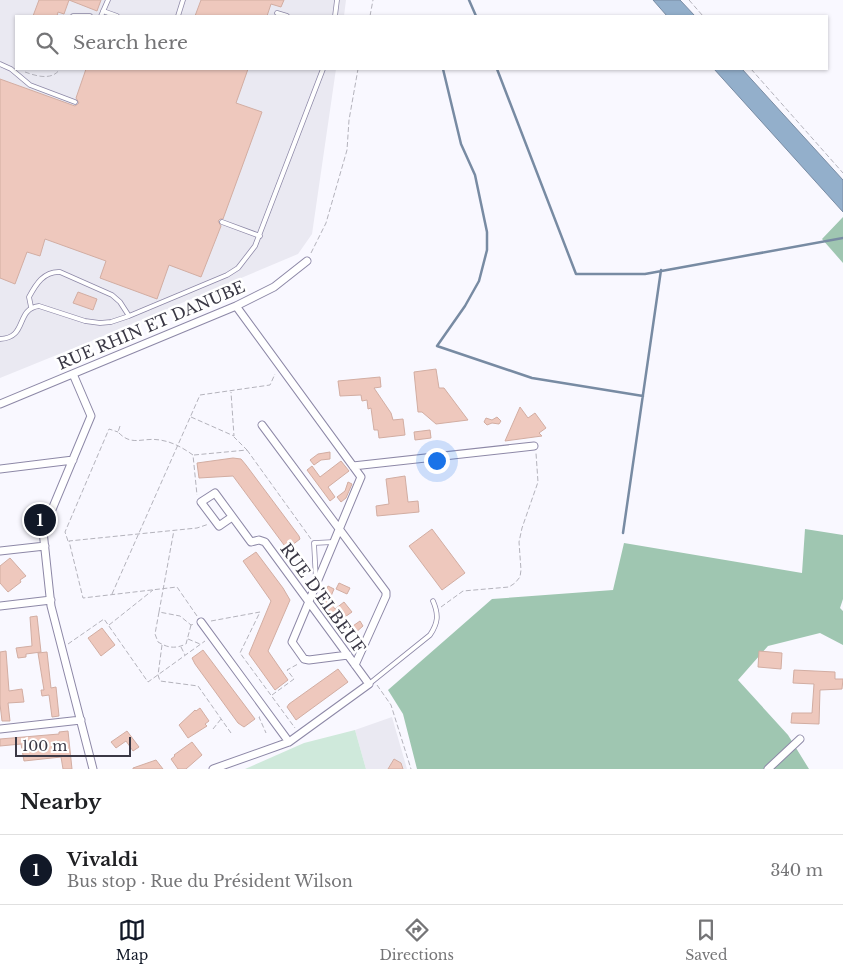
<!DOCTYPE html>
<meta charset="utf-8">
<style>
body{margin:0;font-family:"Libre Baskerville",serif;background:#f6f6f6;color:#202124}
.scale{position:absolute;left:15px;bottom:12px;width:116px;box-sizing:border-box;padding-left:5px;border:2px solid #3a3845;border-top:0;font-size:14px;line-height:18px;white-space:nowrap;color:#3a3845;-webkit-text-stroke:4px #fff;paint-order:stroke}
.you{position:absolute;left:436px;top:460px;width:18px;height:18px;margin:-12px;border:4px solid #fff;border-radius:50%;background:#1a73e8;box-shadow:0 0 0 8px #1a73e833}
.badge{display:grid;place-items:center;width:32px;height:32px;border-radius:50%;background:#111827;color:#fff;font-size:16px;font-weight:700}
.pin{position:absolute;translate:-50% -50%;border:2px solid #fff;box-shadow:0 1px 5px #0006}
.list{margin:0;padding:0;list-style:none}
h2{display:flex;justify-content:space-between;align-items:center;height:65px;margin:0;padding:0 20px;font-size:21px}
h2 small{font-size:16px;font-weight:400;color:#757577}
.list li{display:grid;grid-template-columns:32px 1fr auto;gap:15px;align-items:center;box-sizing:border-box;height:70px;padding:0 20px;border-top:1px solid #e0e0e0}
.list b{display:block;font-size:19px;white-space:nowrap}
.list p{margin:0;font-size:16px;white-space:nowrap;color:#757577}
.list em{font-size:16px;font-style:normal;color:#757577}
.icon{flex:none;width:28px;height:28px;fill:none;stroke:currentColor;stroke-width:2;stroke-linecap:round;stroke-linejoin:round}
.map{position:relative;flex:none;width:843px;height:769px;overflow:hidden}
.search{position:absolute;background:#fff;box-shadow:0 1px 4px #0004;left:15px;right:15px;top:15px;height:55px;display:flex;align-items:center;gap:12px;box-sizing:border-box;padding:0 18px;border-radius:0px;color:#757577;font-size:19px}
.sheet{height:135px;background:#fff}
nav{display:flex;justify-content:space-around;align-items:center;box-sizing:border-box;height:70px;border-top:1px solid #e0e0e0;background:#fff;font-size:14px;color:#757577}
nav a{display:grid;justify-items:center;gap:2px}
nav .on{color:#111827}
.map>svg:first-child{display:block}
.built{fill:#eae9f2}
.green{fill:#cfe9db}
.forest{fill:#9fc6b1}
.water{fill:#93afcb;stroke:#788ba3}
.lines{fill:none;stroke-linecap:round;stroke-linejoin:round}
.stream{stroke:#788ba3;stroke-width:2.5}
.building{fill:#eec8bd;stroke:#d2ada2}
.lane-casing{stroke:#8d88a7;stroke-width:5.5}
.street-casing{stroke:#8d88a7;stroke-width:9}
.path{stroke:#b4b3bc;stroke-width:1;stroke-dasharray:5 2.5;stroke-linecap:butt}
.lane{stroke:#fff;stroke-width:4}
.street{stroke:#fff;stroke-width:7}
.labels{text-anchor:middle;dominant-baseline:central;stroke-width:5;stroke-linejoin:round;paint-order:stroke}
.street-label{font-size:16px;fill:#3a3845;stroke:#fff}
</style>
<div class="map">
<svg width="843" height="769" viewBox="0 0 843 769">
<rect width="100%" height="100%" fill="#f9f8ff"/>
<path class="built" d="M0 0H346L344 16H16V69H336L312 234 298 254 96 339 0 378Z
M392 717 407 769H366L355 730Z"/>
<path class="green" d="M355 730 366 769H245L304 743Z"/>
<path class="forest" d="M843 217V263L822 239Z
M805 529 843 535V599L840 608 843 611V645L820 633 768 646 738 680 788 735 809 769H417L403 714 388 690 492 599 613 590 624 543 802 573Z"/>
<path class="water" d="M653 0H680L695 16H667Z
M714 69H742L843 180V212Z"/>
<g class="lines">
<path class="stream" d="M469 0 476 16
M443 69 461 144 475 175 487 232V250L479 281 465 306 437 346 532 378 643 396
M497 69 576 274H645L843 238
M623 533 661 270"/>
</g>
<path class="building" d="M39 0H69L64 14 58 12 57 16H33Z
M69 0H101L97 11Z
M201 0H284L281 7 271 4 267 16H195Z
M86 69H248L236 103 262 112 223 219H220L218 221 221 226 201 277 169 265 157 299 100 278 106 261 45 239 40 256 27 252 15 284 0 278V79L75 106 79 103 76 98Z
M78 292 97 299 93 310 73 303Z
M436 369 439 388H444L468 420 436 424 422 412H418L414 372Z
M380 377 381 387 374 388 391 413 393 420 403 419 405 435 379 438 378 430H374L371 408 368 409 367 400 362 401 361 395 340 396 338 381Z
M520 407 528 418 535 413 546 428 539 433 542 436 505 441Z
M497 417 501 421 499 424 492 423 487 425 484 422 486 418 492 420Z
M430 430 431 438 415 440 414 432Z
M330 452V459L321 460 314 465 310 460 318 454Z
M233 458 241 459 246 465 299 536 300 539 287 549 233 476 199 478 197 463Z
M341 461 349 471 328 487 335 497 330 501 307 470 312 466 320 477Z
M405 476 408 502 418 501 419 512 377 516 376 506 389 504 386 479Z
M348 482 352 484 346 498 341 502 337 497 345 491Z
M432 529 465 573 442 590 409 546Z
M256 552 283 588 290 600 268 651 288 680 275 690 249 654 271 601 243 561Z
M10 558 26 576 20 580 21 582 8 592 0 583V566Z
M339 583 350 588 347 594 336 589Z
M328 586 334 589 329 601 335 609 344 602 352 612 342 619 348 627 343 631 321 601Z
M37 616 41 652 26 654V657L18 658 16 648 32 646 30 617Z
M360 621 363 626 354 634 350 628Z
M102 628 115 645 101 656 88 638Z
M203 650 255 719 244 727 238 723 195 664 192 658Z
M6 651 9 691 22 689 24 702 8 703 10 721H2L0 704V652Z
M759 651 782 653 781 669 758 667Z
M47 652 51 688 56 687 59 716 52 717 49 695 42 696 41 690H44L38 653Z
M338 669 348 682 296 720 287 707 289 704Z
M794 670 835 672V679H843L842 689 820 690 819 724 791 723 792 713H812L814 684 793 683Z
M200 708 209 721 205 724 207 726 188 738 179 725 195 710 196 711Z
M68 731 72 769H63L61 757 24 761 21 744 0 746V739L59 734V732Z
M127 731 139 747 133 751 126 741 116 748 111 742Z
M192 742 202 755 186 769H178L171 759 175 756 174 755Z
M394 759 401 763 403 769H388Z
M156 760 163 769H133V768Z"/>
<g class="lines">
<g class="lane-casing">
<path id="lane" d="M103 11 117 16
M277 13 287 16
M73 16H90
M101 16 108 0
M178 16 183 0
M335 16 337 0
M0 64 11 69 30 85 75 102
M222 222 260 236
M31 307 29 297C36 284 44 271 60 272L112 295 120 302 129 316
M0 339C28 338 15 309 39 306L85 321 100 323 111 322 129 316 227 275 238 268 255 246 323 69
M316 581 314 543 334 542
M369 684 430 635C438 623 439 615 433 601"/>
</g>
<g class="street-casing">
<path id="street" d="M236 306 361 477 292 642 304 659 309 660 348 655
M73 374 91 416 43 531 51 606 93 769
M0 404 236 306 274 287 307 261
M262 425 386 592V596L355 665
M353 466 534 446
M0 469 73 460
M0 551 45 546
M0 606 51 600
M201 622 289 742
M0 729 81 720
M213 769 289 742 369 684 265 542 259 540 251 542 215 493 201 502 219 526 232 517
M768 769 800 739"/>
</g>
<path class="path" d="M689 0 703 16
M370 16 373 0
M751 69 843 173
M25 72C36 76 52 81 60 69
M311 253 326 223 347 150 349 120 358 69
M191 417 234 436 231 392
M120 426 118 432C132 447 142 437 160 440 173 442 183 448 193 455L197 495
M247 450 311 539
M194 455 247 450 234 437
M68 541 65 532 109 429 118 432
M112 594 200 395 270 385 275 374
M441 607 463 591 509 587 515 583 520 577 521 570 519 542 522 528 538 482 536 453
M159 612 174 530
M197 616 177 587 83 598 69 541 197 528 209 524
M211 621 260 612 240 653 295 728
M109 625 153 590
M191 625 186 644C175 649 168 648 158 642L155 634 159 612 180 616 191 625 194 624
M188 639 200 644
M68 644 104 619 148 682 205 641
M162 645 158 675 160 681 198 686 231 733
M181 647 185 655
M377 685 391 705 411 769
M272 695 294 679 287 670 298 664
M260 717H259L266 733
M213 729 221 719"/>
<use href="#lane" class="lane"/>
<use href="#street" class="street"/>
</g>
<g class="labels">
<g class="street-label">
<text transform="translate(151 325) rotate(-23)">RUE RHIN ET DANUBE</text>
<text transform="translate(323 598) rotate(54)">RUE D'ELBEUF</text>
</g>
</g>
</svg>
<div class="scale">100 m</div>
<div class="you"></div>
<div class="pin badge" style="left:40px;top:520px">1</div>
<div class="search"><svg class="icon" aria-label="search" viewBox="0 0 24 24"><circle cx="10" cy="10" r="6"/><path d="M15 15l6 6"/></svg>Search here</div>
</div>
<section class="sheet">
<h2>Nearby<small></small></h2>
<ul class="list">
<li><span class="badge">1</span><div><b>Vivaldi</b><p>Bus stop · Rue du Président Wilson</p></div><em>340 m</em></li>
</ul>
</section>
<nav>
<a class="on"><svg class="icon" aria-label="map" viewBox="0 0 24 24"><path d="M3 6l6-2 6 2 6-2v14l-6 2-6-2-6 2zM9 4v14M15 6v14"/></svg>Map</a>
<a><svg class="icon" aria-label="directions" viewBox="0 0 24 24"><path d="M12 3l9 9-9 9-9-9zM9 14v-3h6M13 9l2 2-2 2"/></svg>Directions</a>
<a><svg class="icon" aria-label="saved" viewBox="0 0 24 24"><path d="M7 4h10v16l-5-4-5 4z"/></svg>Saved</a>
</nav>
